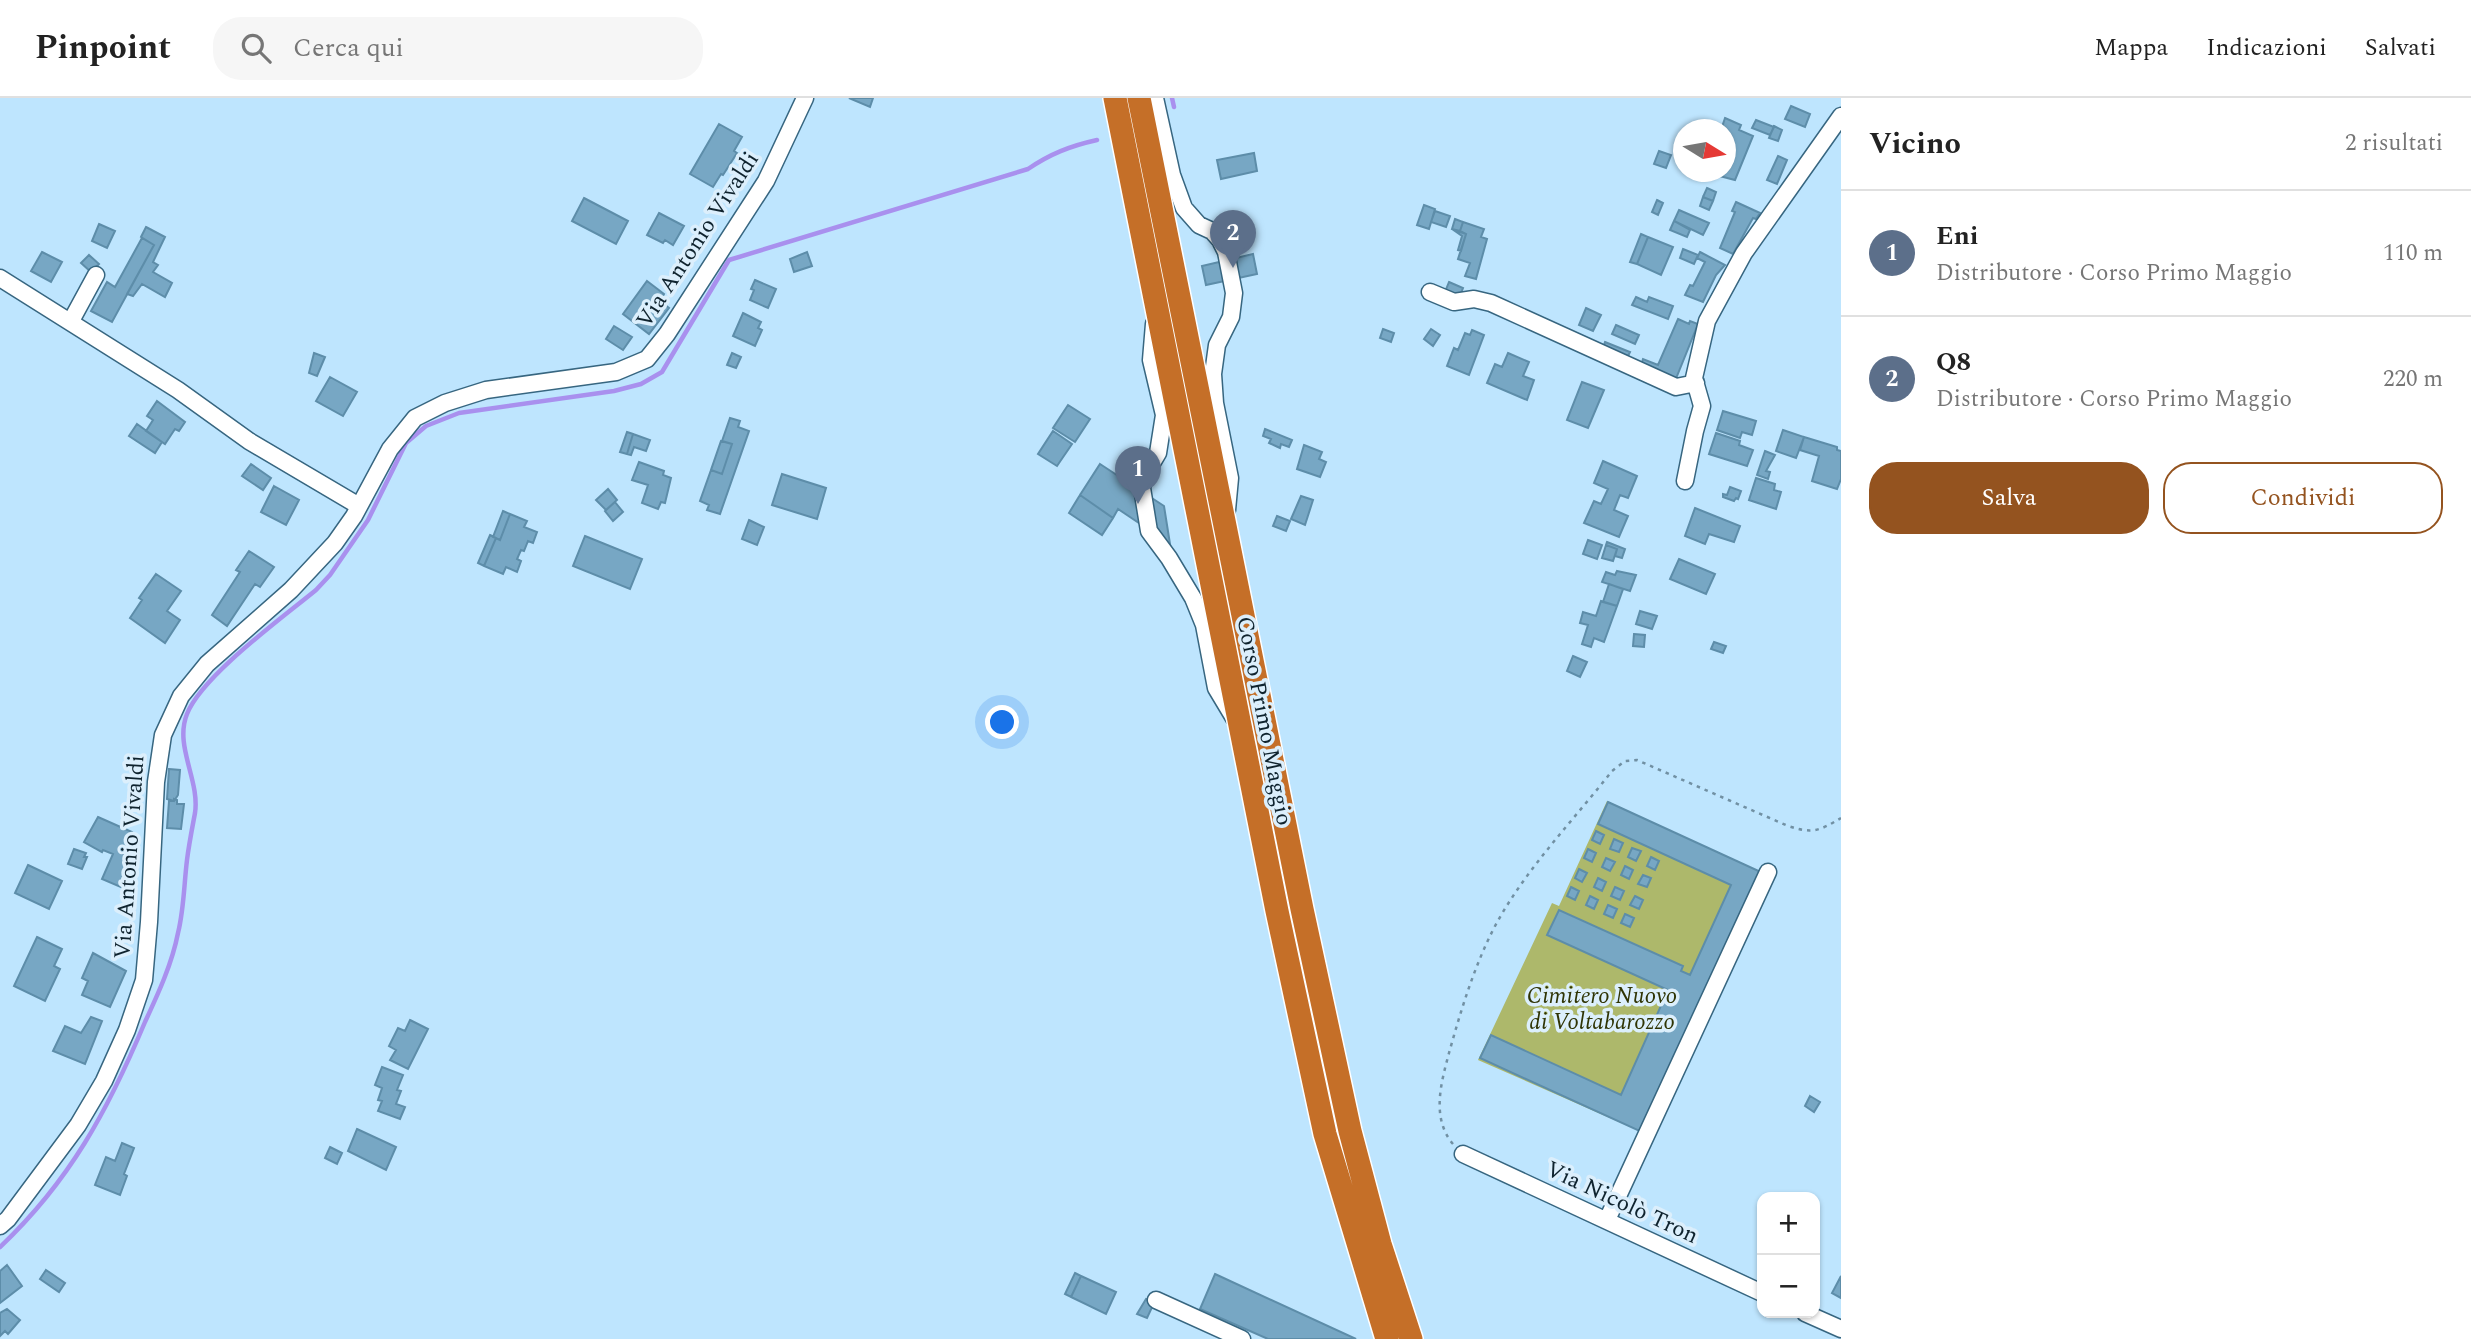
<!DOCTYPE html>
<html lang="it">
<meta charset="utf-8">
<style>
body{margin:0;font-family:Spectral,serif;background:#f6f6f6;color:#222}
.controls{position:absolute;right:21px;bottom:21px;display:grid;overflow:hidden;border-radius:14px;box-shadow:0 2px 5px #0004}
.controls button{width:63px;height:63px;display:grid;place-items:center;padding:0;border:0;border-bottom:2px solid #e0e0e0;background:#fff;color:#222;font:35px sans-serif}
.compass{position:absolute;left:1673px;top:21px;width:63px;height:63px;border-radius:50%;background:#fff;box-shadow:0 2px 5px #0004;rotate:101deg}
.you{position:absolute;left:1003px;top:625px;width:24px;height:24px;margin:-18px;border:5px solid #fff;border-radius:50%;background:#1a73e8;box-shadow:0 0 0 10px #1a73e833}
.badge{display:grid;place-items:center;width:46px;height:46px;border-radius:50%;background:#94531f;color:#fff;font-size:23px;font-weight:700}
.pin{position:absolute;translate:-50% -58px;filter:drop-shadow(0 2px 4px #0008)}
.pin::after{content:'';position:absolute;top:37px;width:24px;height:21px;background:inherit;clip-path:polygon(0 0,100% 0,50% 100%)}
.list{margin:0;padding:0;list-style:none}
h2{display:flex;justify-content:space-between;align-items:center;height:91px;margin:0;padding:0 28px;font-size:30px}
h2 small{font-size:23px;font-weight:400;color:#767676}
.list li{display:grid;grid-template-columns:46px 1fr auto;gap:21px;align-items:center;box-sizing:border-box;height:126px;padding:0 28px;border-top:2px solid #e0e0e0}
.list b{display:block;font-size:26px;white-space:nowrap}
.list p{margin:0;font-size:23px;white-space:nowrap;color:#767676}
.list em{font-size:23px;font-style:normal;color:#767676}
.actions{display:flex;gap:14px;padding:21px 28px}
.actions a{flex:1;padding:16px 0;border:2px solid #94531f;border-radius:28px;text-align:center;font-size:24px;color:#94531f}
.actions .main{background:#94531f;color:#fff}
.icon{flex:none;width:38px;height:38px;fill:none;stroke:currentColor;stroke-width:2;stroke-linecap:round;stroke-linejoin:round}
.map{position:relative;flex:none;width:1841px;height:1241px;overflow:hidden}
header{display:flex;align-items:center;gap:42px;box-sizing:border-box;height:98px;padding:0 35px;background:#fff;border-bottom:2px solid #e0e0e0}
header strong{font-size:33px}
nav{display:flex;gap:38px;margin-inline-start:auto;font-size:24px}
.search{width:490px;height:63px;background:#f6f6f6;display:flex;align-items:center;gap:18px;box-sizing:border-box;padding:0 24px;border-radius:28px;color:#767676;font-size:26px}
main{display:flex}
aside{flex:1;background:#fff}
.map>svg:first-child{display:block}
.green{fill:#adb86b}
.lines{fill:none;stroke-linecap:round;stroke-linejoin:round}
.stream{stroke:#a990ee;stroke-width:4.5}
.building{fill:#77a7c4;stroke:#5d8da9;stroke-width:2}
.minor-casing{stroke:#376680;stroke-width:19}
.highway-casing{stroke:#fff;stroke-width:26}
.path{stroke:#7190a3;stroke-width:2.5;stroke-dasharray:3.5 5;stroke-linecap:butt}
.minor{stroke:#fff;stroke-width:16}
.highway{stroke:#c56f28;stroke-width:23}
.labels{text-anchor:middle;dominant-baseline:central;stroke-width:7;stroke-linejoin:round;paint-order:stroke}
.street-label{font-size:23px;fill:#0f232e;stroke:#dceffc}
.park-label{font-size:23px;font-style:italic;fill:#2f3404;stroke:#dceffc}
</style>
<header>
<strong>Pinpoint</strong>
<div class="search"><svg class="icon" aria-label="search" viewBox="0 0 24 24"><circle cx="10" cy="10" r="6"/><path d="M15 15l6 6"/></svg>Cerca qui</div>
<nav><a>Mappa</a><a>Indicazioni</a><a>Salvati</a></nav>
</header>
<main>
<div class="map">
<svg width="1841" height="1241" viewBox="0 0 1841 1241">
<rect width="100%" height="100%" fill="#bee5fe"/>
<path class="green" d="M1607 703 1764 776 1644 1035 1478 962 1552 805 1559 808Z"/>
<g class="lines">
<path class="stream" d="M1172 0 1174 9
M0 1149C70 1083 108 1012 145 924 158 896 172 866 178 835 184 811 184 786 187 762 189 746 192 731 195 715 200 682 174 648 187 616 202 578 282 520 316 492L330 477 368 422 406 345 426 328 459 315 614 293 641 286 662 274 729 162 1028 71C1050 56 1070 48 1097 42"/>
</g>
<path class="building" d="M849 0H873L870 9Z
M1791 8 1810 16 1805 29 1785 21Z
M1725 20 1741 27 1739 32 1753 38 1735 82 1704 74H1726V32H1721Z
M1756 22 1774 29 1770 37 1752 30Z
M719 26 742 39 734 53 737 55 723 77 721 76 713 89 690 76Z
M1774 28 1782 32 1778 43 1769 40Z
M1659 53 1671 57 1666 70 1654 66Z
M1254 55 1257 73 1221 81 1217 62Z
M1778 58 1787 62 1777 86 1767 82Z
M1707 90 1716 94 1713 103 1703 99Z
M1703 99 1713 103 1709 112 1700 108Z
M584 100 628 123 616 146 572 123Z
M1657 102 1663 105 1658 117 1652 114Z
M1736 104 1760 115 1756 121 1753 120 1733 156 1720 150 1735 114 1732 113Z
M1424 107 1435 111 1429 131 1417 127Z
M1679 112 1709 125 1703 137 1674 123Z
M1435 113 1450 118 1446 129 1431 124Z
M659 115 684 128 673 147 665 142 663 145 647 137Z
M1455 121 1463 124 1460 133 1452 131Z
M1674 123 1690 132 1687 139 1670 132Z
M1463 124 1484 131 1481 139 1487 141 1476 181 1465 178 1470 165 1458 161 1466 136 1460 133Z
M99 126 115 133 107 150 92 143Z
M146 129 165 139 153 164 158 167 153 174 172 185 165 199 142 186 133 198 127 196 154 147 141 139Z
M1452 131 1466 136 1461 153 1458 152 1462 138Z
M1641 136 1648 139 1637 166 1630 164Z
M1648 139 1673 149 1661 177 1637 166Z
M142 140 154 147 112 224 91 213 107 184 115 189Z
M1683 151 1698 157 1694 166 1680 160Z
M42 154 62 164 51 184 31 173Z
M807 154 812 168 794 174 790 161Z
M1700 154 1725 167 1716 177 1703 204 1685 197 1690 187 1693 188 1705 164 1697 160Z
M1253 156 1257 176 1206 187 1202 168Z
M89 157 99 166 91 174 81 165Z
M755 182 776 191 768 210 750 202 754 192 751 191Z
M647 183 664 196 660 203 669 210 649 236 623 216Z
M1449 184 1463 190 1459 200 1445 194Z
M1636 199 1647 204 1649 199 1673 208 1668 221 1632 207Z
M1586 210 1601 217 1593 233 1579 227Z
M743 215 761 224 758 230 762 232 755 248 733 238Z
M1678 221 1689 226 1690 223 1698 226 1675 283 1640 271 1643 261 1658 267Z
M1616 227 1639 237 1635 246 1612 236Z
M614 228 632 239 623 252 606 241Z
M1383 231 1394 235 1391 244 1380 240Z
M1431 231 1440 237 1433 248 1424 241Z
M1472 232 1484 237 1469 277 1447 268 1454 250 1458 252 1465 235 1470 237Z
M1605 244 1630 254 1625 264 1601 256Z
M314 255 325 259 317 278 309 275Z
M732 255 741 259 736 270 727 267Z
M1508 255 1529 264 1523 278 1534 282 1527 302 1487 285 1495 266 1502 269Z
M330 279 357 294 343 318 316 303Z
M1582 284 1604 292 1588 330 1567 322Z
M157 303 185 324 179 333 175 331 165 346 146 333 153 322 147 318Z
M1068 307 1090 321 1075 344 1053 330Z
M1723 313 1756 323 1752 337 1742 334 1740 340 1717 332Z
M730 320 740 323 738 329 749 333 720 416 707 412 709 407 700 403 711 372 722 376 732 346 722 343Z
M137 326 162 344 155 355 129 338Z
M1265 331 1292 342 1289 349 1281 346 1280 350 1269 345 1271 341 1263 338Z
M1783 332 1804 339 1796 360 1776 353Z
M1053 333 1072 346 1057 368 1038 356Z
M627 334 633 336 627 356 620 354Z
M1716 335 1740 343 1739 347 1753 352 1747 368 1709 356Z
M633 336 650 342 646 353 634 349 631 357 627 356Z
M1804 339 1837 349V352L1841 353V381L1837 391 1812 383 1819 358 1800 352Z
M721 343 732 346 722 376 711 372Z
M1304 347 1322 354 1319 361 1326 364 1320 379 1297 371Z
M1765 353 1775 357 1766 373 1770 374 1768 381 1757 377Z
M1603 363 1637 378 1628 400 1620 397 1614 412 1628 418 1619 439 1584 425 1594 403 1601 406 1608 391 1594 385Z
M639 364 664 373 663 377 671 380 665 405 661 404 658 411 642 405 648 387 632 382Z
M251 366 271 380 263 392 242 378Z
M1100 366 1164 408 1170 446 1118 411 1113 420 1080 397Z
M782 376 826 390 817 421 772 407Z
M1756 380 1775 386 1774 392 1781 394 1776 411 1749 402Z
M274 388 299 402 286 427 261 414Z
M1730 389 1741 393 1738 401 1736 400 1734 403 1723 399V396L1727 397Z
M608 391 617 402 606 412 596 402Z
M1080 397 1113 420 1102 437 1069 415Z
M1301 398 1313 402 1305 427 1291 421Z
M615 404 623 414 613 423 605 413Z
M1695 410 1740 428 1734 444 1709 436 1705 446 1685 438Z
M503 413 510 416 500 442 493 439Z
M510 416 527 423 524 429 537 434 533 445 528 443 524 453 521 452 517 461 521 463 517 474 506 469 503 476 484 468 496 440 500 442Z
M1277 418 1290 423 1286 433 1273 428Z
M749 422 764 429 757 447 742 441Z
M490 437 496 440 484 468 478 465Z
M585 438 642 461 630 491 573 468Z
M1588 442 1602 447 1597 461 1583 456Z
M1607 444 1625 451 1622 460 1615 458 1617 451 1606 447Z
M1606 447 1617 451 1613 463 1602 460Z
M249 453 274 469 260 489 255 486 227 528 212 517 240 474 236 472Z
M1679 461 1715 476 1706 496 1670 481Z
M1617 473 1636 477 1630 493 1602 484 1606 474 1615 477Z
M156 476 181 493 167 513 180 522 165 545 130 520 142 502 139 500Z
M1609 486 1623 491 1617 508 1603 504Z
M1601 503 1617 508 1604 544 1594 540 1591 549 1582 546 1588 527 1580 525 1583 514 1596 518Z
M1640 513 1657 518 1652 531 1636 526Z
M1634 536 1645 537 1644 549 1633 548Z
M1714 544 1726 548 1723 555 1711 551Z
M1573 558 1587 564 1580 579 1567 573Z
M169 671 180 672 178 697 174 703 167 701Z
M174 701 177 702V706H184L181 731 167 730 169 703H174Z
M1608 704 1763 775 1644 1035 1480 960 1491 937 1621 997 1668 892 1547 837 1559 812 1683 868 1681 873 1690 877 1731 787 1598 726Z
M98 719 132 734 123 756 135 761 123 790 102 781 113 756 103 752 102 754 84 744Z
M1596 733 1604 737 1600 746 1592 742Z
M1614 741 1623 745 1619 754 1610 751Z
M1632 750 1641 753 1636 763 1628 759Z
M74 751 86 755 84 759H87L82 771 68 766Z
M1588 751 1596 755 1592 764 1584 760Z
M1651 759 1659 763 1655 772 1647 768Z
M1606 760 1615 764 1610 773 1602 769Z
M28 767 62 783 49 811 15 795Z
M1625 768 1633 772 1629 781 1621 777Z
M1579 771 1587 775 1582 784 1575 780Z
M1643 777 1651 780 1647 789 1638 786Z
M1598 780 1606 784 1602 793 1594 789Z
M1571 789 1579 793 1575 802 1567 798Z
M1615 789 1624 793 1620 802 1611 798Z
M1590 798 1598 802 1594 811 1586 807Z
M1635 798 1643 802 1639 811 1630 807Z
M1608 807 1617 811 1613 820 1604 816Z
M1625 816 1634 820 1630 829 1621 825Z
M37 839 62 851 54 868 60 871 45 903 14 888Z
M93 855 126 873 110 909 82 897 88 883 82 880Z
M91 919 102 923 85 966 53 953 65 928 81 935Z
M410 922 428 931 408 971 390 962 396 952 389 948 398 930 405 933Z
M382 969 403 977 397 992 401 993 396 1006 405 1009 400 1021 378 1013 382 1003 378 1002 382 990 375 987Z
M1810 998 1820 1004 1814 1014 1805 1008Z
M357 1031 396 1049 386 1072 348 1053Z
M122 1045 134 1050 124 1076 127 1078 120 1097 95 1087 106 1059 115 1063Z
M330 1049 342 1055 337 1066 325 1060Z
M7 1167 22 1188 0 1205V1173Z
M46 1172 65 1185 59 1194 40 1181Z
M1075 1175 1081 1178 1071 1199 1065 1196Z
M1215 1176 1356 1241H1268L1200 1211Z
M1081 1178 1116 1194 1106 1216 1071 1199Z
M1841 1178V1200L1832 1195Z
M1146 1201 1154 1205 1147 1220 1137 1216Z
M7 1211 20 1222 8 1236 5 1233 0 1238V1215Z"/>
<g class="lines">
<g class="minor-casing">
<path id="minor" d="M1155 0 1172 77 1184 110 1199 127 1212 133 1220 142 1226 154 1234 195 1231 219 1217 247 1213 276 1215 305 1230 380 1227 412
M0 180 178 292 249 343 359 408
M1430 194 1454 204 1474 201 1491 205 1676 289 1696 285
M71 223 96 177
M1154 226 1151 262 1164 317 1158 355 1145 377 1142 390 1149 433 1169 460 1193 500 1204 527 1216 590 1234 620
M1685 383 1695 333 1702 308 1694 280 1707 223 1744 155 1841 18
M1463 1056 1762 1195
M1607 1122 1768 774
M0 1128 8 1121 78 1027 104 983 127 932 144 882 149 824 156 684 163 637 181 598 207 566 291 492 335 445 354 418 390 351 415 320 445 305 486 292 616 274 647 261 667 236 766 83 805 0
M1156 1202 1242 1241
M1805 1215 1841 1231"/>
</g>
<g class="highway-casing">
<path id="highway" d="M1115 0 1277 813 1325 1036 1387 1241
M1139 0 1302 811 1350 1033 1380 1146 1411 1241"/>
</g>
<path class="path" d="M1453 1046C1431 1020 1441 985 1449 955 1461 912 1474 869 1494 830 1524 773 1572 724 1612 673L1625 663 1637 662 1788 728C1813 736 1819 733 1841 720"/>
<use href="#minor" class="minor"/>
<use href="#highway" class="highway"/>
</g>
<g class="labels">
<g class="street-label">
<text transform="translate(698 142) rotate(-57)">Via Antonio Vivaldi</text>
<text transform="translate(1264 623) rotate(79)">Corso Primo Maggio</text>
<text transform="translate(130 759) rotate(-86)">Via Antonio Vivaldi</text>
<text transform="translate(1622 1105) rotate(25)">Via Nicolò Tron</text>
</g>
<g class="park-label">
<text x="1602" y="898">Cimitero Nuovo<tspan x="1602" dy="26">di Voltabarozzo</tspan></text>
</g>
</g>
</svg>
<div class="controls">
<button>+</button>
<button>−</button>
</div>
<svg class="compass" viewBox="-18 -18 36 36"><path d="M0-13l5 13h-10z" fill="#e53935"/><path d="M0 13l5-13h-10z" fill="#767676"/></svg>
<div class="you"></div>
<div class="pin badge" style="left:1138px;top:406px;background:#5c6f8a">1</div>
<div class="pin badge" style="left:1233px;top:170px;background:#5c6f8a">2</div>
</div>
<aside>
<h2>Vicino<small>2 risultati</small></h2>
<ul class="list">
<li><span class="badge" style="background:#5c6f8a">1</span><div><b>Eni</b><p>Distributore · Corso Primo Maggio</p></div><em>110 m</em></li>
<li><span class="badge" style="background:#5c6f8a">2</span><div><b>Q8</b><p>Distributore · Corso Primo Maggio</p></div><em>220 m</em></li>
</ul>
<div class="actions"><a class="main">Salva</a><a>Condividi</a></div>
</aside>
</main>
